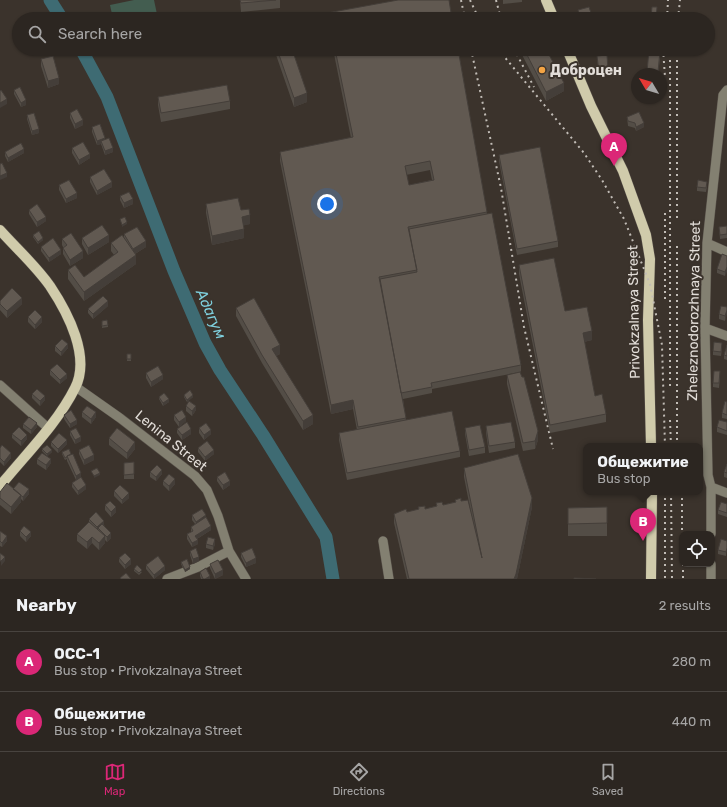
<!DOCTYPE html>
<meta charset="utf-8">
<style>
body{margin:0;font-family:Rubik,sans-serif;background:#342e2a;color:#f1f3f6}
.controls{position:absolute;right:12px;bottom:12px;display:grid;overflow:hidden;border-radius:8px;box-shadow:0 1px 3px #0004}
.controls button{width:36px;height:36px;display:grid;place-items:center;padding:0;border:0;border-bottom:1px solid #48433f;background:#2c2621;color:#f1f3f6;font:20px sans-serif}
.compass{position:absolute;left:631px;top:68px;width:36px;height:36px;border-radius:50%;background:#2c2621;box-shadow:0 1px 3px #0004;rotate:308deg}
.you{position:absolute;left:327px;top:204px;width:14px;height:14px;margin:-10px;border:3px solid #fff;border-radius:50%;background:#1a73e8;box-shadow:0 0 0 6px #1a73e833}
.badge{display:grid;place-items:center;width:26px;height:26px;border-radius:50%;background:#db2777;color:#fff;font-size:13px;font-weight:700}
.pin{position:absolute;translate:-50% -33px;filter:drop-shadow(0 1px 2px #0008)}
.pin::after{content:'';position:absolute;top:21px;width:14px;height:12px;background:inherit;clip-path:polygon(0 0,100% 0,50% 100%)}
.popup{position:absolute;left:583px;top:443px;width:120px;height:52px;box-sizing:border-box;display:grid;place-content:center;border-radius:8px;background:#2c2621;filter:drop-shadow(0 1px 3px #0005);font-size:13px;white-space:nowrap;color:#a6a5a5}
.popup b{font-size:15px;color:#f1f3f6}
.popup::after{content:'';position:absolute;left:50%;top:100%;margin-left:-8px;border:8px solid transparent;border-top-color:#2c2621}
.list{margin:0;padding:0;list-style:none}
h2{display:flex;justify-content:space-between;align-items:center;height:52px;margin:0;padding:0 16px;font-size:17px}
h2 small{font-size:13px;font-weight:400;color:#a6a5a5}
.list li{display:grid;grid-template-columns:26px 1fr auto;gap:12px;align-items:center;box-sizing:border-box;height:60px;padding:0 16px;border-top:1px solid #48433f}
.list b{display:block;font-size:15px;white-space:nowrap}
.list p{margin:0;font-size:13px;white-space:nowrap;color:#a6a5a5}
.list em{font-size:13px;font-style:normal;color:#a6a5a5}
.icon{flex:none;width:22px;height:22px;fill:none;stroke:currentColor;stroke-width:2;stroke-linecap:round;stroke-linejoin:round}
.map{position:relative;flex:none;width:727px;height:579px;overflow:hidden}
.search{position:absolute;background:#2c2621;box-shadow:0 1px 3px #0004;left:12px;right:12px;top:12px;height:44px;display:flex;align-items:center;gap:10px;box-sizing:border-box;padding:0 14px;border-radius:22px;color:#a6a5a5;font-size:15px}
.sheet{height:172px;background:#2c2621}
nav{display:flex;justify-content:space-around;align-items:center;box-sizing:border-box;height:56px;border-top:1px solid #48433f;background:#2c2621;font-size:11px;color:#a6a5a5}
nav a{display:grid;justify-items:center;gap:2px}
nav .on{color:#db2777}
.map>svg:first-child{display:block}
.green{fill:#435d50}
.lines{fill:none;stroke-linecap:round;stroke-linejoin:round}
.river{stroke:#3e6b73;stroke-width:13}
.minor-casing{stroke:#59524b;stroke-width:10}
.major-casing{stroke:#59524b;stroke-width:11}
.minor{stroke:#838071;stroke-width:9}
.major{stroke:#d0cbab;stroke-width:10}
.rail{stroke:#c2bdb7;stroke-width:2;stroke-dasharray:2 4;stroke-linecap:butt}
.wall{fill:#534d46;fill-rule:evenodd}
.shaded-wall{fill:#443e39}
.building{fill:#615951;stroke:#443e39;fill-rule:evenodd}
.poi-dot{fill:#f4a444;stroke:#3b332c;stroke-width:1.5}
.labels{text-anchor:middle;dominant-baseline:central;stroke-width:4;stroke-linejoin:round;paint-order:stroke}
.poi-label{font-size:14px;font-weight:bold;fill:#e2ddd8;stroke:#3b332c;text-anchor:start}
.street-label{font-size:14px;fill:#e2ddd8;stroke:#3b332c}
.water-label{font-size:15px;font-style:italic;fill:#7fd0de;stroke:#3b332c}
</style>
<div class="map">
<svg width="727" height="579" viewBox="0 0 727 579">
<rect width="100%" height="100%" fill="#3b332c"/>
<path class="green" d="M134 0H154L158 19H113L110 5Z"/>
<g class="lines">
<path class="river" d="M50 0 62 19
M81 49 107 97 174 271 205 343 220 370 263 435 326 537 333 579"/>
<g class="minor-casing">
<path id="minor" d="M707 243 727 252
M705 328 727 336
M0 385 48 428
M76 387 120 418 195 476 207 490 218 516 229 551 246 579
M711 487 727 493
M711 534V487L708 475 705 328 707 243 723 95 727 90
M383 541 389 579
M167 579 198 567 229 551
M711 579V564"/>
</g>
<g class="major-casing">
<path id="major" d="M546 0 554 19
M567 49 591 106 623 171 646 235 650 259 648 320 651 446
M0 230C16 248 36 266 50 286 68 313 91 357 75 388 57 424 25 455 0 486
M651 579 652 492"/>
</g>
<use href="#minor" class="minor"/>
<use href="#major" class="major"/>
<path class="rail" d="M461 0 465 19
M470 0 479 19
M496 0 501 19
M667 19 668 0
M678 19 680 0
M471 49 501 188 524 327 553 449
M498 49 584 153 602 180 624 219 650 284 662 345 665 446
M514 49 534 87
M663 49 665 77
M677 218V49
M665 299V209
M670 386V49
M670 420 671 446
M677 446V242
M665 492V579
M671 492 672 579
M682 492V534
M683 564V579"/>
</g>
<path class="wall" d="M240 0H280V8L241 12Z
M503 0H522V2L503 4Z
M652 7H657L656 19H651Z
M578 10 593 19H579L578 15Z
M274 49H292L307 102 294 107Z
M333 49H458L487 214 521 365V371L520 372 538 440 535 449 523 451 507 384V375L520 372 432 389V393L403 399 406 420 460 451V457L347 480 339 440V433L357 430 353 409 331 414 280 161V152L351 138ZM430 170 432 180 409 185 406 175Z
M519 49H546L564 91 546 101Z
M594 49H606V50L595 52Z
M649 50 660 58 658 74H647Z
M597 56 608 71V75L599 76Z
M41 59 59 84 48 88 41 66Z
M14 90 26 105 21 107 14 94Z
M158 97 230 101V109L161 122 158 105Z
M70 113 83 125 75 129 70 118Z
M27 115 39 133 32 135 27 119Z
M627 117 644 127 636 131 635 128 628 126Z
M92 127 105 139 113 152 105 155 101 144 97 145 92 132Z
M72 148 90 158 79 165 72 153Z
M5 152 24 153 8 162 5 156Z
M499 155 558 241V247L517 255 499 161Z
M90 177 112 187 97 195 90 182Z
M59 185 77 198 66 203 59 190Z
M707 186 706 192 697 191V187Z
M120 196 133 204 124 208 120 200Z
M206 204 241 210 250 224 244 225V238L212 245 206 213Z
M29 210 46 221 37 227 29 214Z
M727 226V238L720 239 719 227Z
M124 234 146 247 135 254 136 264 84 301 68 279V270L84 277 114 255 111 251V243L124 239Z
M33 235 43 240 38 244 33 237Z
M82 238 109 242 88 255 82 244Z
M62 239 83 258 70 266 63 254V247L62 245Z
M41 247 61 254 49 262 41 251Z
M727 256 725 276 717 273V269Z
M519 265 565 311 592 340 584 342 595 396 606 414V422L550 433 519 274Z
M0 301 22 304 7 318 0 310Z
M108 306 93 319 88 313V309Z
M727 307 725 321 719 319V314Z
M236 308 280 354 276 356 313 424 303 430 262 363 236 316Z
M28 317 42 322 35 329 28 322Z
M102 321 108 325V327L102 328Z
M727 345V360L724 359V355Z
M55 346 68 348 61 356 55 351Z
M722 348 721 356 713 355V351Z
M127 354H131V361H127Z
M50 370 67 378 60 384 50 375Z
M146 373 163 379 151 387 146 378Z
M720 376 719 388 713 387V383Z
M32 394 45 400 40 406 32 398Z
M184 395 193 397 187 402 184 397Z
M159 397 169 402 163 406 159 399Z
M727 402V419L722 418V413Z
M186 406 196 410 192 416 186 411Z
M82 412 96 417 91 424 82 417Z
M64 415 77 424 70 428 64 419Z
M174 415 186 421 179 427 174 420Z
M727 422V435L717 432V427Z
M23 424 37 427 31 434 23 428Z
M486 426 515 442V448L489 453 486 433Z
M199 428 211 434 204 440 199 433Z
M465 428 485 447V453L469 456 465 434Z
M177 429 191 434 182 440 177 433Z
M70 431 81 441 75 444 70 435Z
M12 434 27 439 21 446 12 438Z
M109 438 135 449 127 459 109 445Z
M51 442 67 444 58 453 51 446Z
M0 448 11 458 4 466 0 462Z
M198 448 214 454 205 461 198 452Z
M42 449 52 452 47 456 51 463 46 470 37 464V459L47 456 42 451Z
M69 449 86 489 78 495 72 487V483L76 480 67 461V459L65 460 62 454V452Z
M79 450 94 460 84 465 79 454Z
M134 462V479H124V463Z
M727 464V478L724 477V472Z
M464 468 532 507 517 579H407L394 523V514L418 510V507L425 509 436 506V503L443 505 455 502V500L461 501 472 518 464 477Z
M150 472 162 474 156 481 150 477Z
M217 477 230 485 223 490 217 481Z
M163 481 175 484 169 491 163 485Z
M13 489 29 494 23 501 21 499V502L11 514 0 505V492Z
M114 491 129 498 122 504 114 496Z
M727 504V517L718 514V510Z
M105 505 116 512 111 517 105 510Z
M607 507V536H568V508Z
M192 515 206 518 211 530 197 539 198 544 192 547 187 539V534L191 532V527L195 524 192 520Z
M89 519 104 525 111 538 107 542 105 540V543L99 550 92 543 87 549 77 541V534L89 522Z
M0 531 7 541 2 547 0 546Z
M20 531 31 536 26 542 20 536Z
M727 541 726 556 718 554V550Z
M206 544H215L213 550 206 548Z
M190 551 199 561 193 564 190 555Z
M241 553 256 563 246 567 241 557Z
M119 558 131 564 125 569 119 562Z
M181 562 190 569 185 572 181 564Z
M210 564 223 575 215 579 210 568Z
M146 565 165 570 154 579 146 569Z
M134 569 142 572 139 575 134 571Z
M200 572 210 579H201L200 576Z"/>
<path class="shaded-wall" d="M40 49H45V52L37 54V50Z
M59 78V84L48 88V81Z
M564 83V91L546 101V92Z
M307 93V102L294 107V98Z
M7 99V104L0 108V103Z
M26 100V105L21 107V103Z
M83 120V125L75 129V124Z
M644 123V127L636 131V127Z
M39 129V133L32 135V131Z
M105 138V142L101 141V144L97 145V141Z
M113 148V152L105 155V151Z
M24 149V153L8 162V158Z
M90 154V158L79 165V160Z
M7 173V177L0 180V176Z
M112 182V187L97 195V191Z
M77 193V198L66 203V199Z
M133 199V204L124 208V203Z
M250 215V224L242 226V217Z
M46 217V221L37 227V222Z
M127 222V224L122 227V225Z
M244 229V238L212 245V236Z
M109 235V242L88 255V248Z
M43 238V240L38 244V242Z
M146 241V247L133 255V249Z
M61 250V254L49 262V258Z
M83 251V258L70 266V260Z
M136 255V264L84 301V292Z
M727 267V272L725 276V272Z
M22 298V304L7 318V311Z
M108 301V306L93 319V314Z
M727 310V314L725 321V316Z
M42 317V322L35 329V325Z
M592 331V340L583 342V333Z
M68 344V348L61 356V352Z
M280 345V354L272 358V349Z
M67 374V378L60 384V380Z
M163 375V379L151 387V382Z
M193 395V397L187 402V400Z
M45 396V400L40 406V401Z
M169 399V402L163 406V403Z
M353 400V409L331 414V405Z
M196 406V410L192 416V411Z
M96 412V417L91 424V419Z
M313 415V424L303 430V421Z
M186 417V421L179 427V422Z
M77 420V424L70 428V424Z
M37 423V427L31 434V430Z
M191 429V434L182 440V435Z
M211 430V434L204 440V435Z
M538 431V440L535 449V441Z
M27 435V439L21 446V441Z
M81 437V441L75 444V440Z
M67 440V444L58 453V449Z
M135 442V449L127 459V453Z
M52 450V452L47 457V454Z
M214 450V454L205 461V457Z
M11 453V458L4 466V462Z
M94 455V460L84 465V460Z
M51 459V463L46 470V465Z
M162 470V474L156 481V477Z
M81 473V478L76 480V476Z
M100 473V475L94 478V476Z
M175 479V484L169 491V486Z
M230 481V485L223 490V485Z
M86 485V489L78 495V491Z
M29 489V494L23 501V497Z
M129 493V498L122 504V500Z
M21 495V502L11 514V507Z
M532 498V507L517 579H514Z
M116 507V512L111 517V512Z
M206 515V519L196 526V522Z
M104 521V525L99 529 98 528V531L97 532V527Z
M211 526V530L195 540V536Z
M31 532V536L26 542V537Z
M111 533V538L107 542V537Z
M7 536V541L2 547V543Z
M105 536V543L99 550V543Z
M92 537V543L87 549V542Z
M215 539V544L213 550V546Z
M198 540V544L192 547V543Z
M5 557V561L1 566V561Z
M199 557V561L193 564V559Z
M256 558V563L246 567V563Z
M131 559V564L125 569V565Z
M165 566V570L154 579V575Z
M190 567V569L185 572V570Z
M223 570V575L215 579V574Z
M210 576V579H205Z"/>
<path class="building" d="M240 0H276L241 3Z
M398 0H449L452 19H329L327 13Z
M589 7 593 19H581L578 10Z
M652 7H657L656 18 651 17Z
M279 14 281 19H266Z
M277 49H292L307 93 294 98Z
M335 49H458L487 212 408 227 417 270 379 277 406 418 358 427 353 400 331 405 280 152 353 137ZM430 161 434 180 409 185 405 166Z
M524 49H546L564 83 546 92Z
M649 50 660 51 658 72H647Z
M607 55 608 71 599 72 597 56Z
M53 56 59 78 48 81 41 59Z
M227 85 230 101 161 113 158 97Z
M20 87 26 100 21 103 14 90Z
M1 90 7 99 0 103V91Z
M77 109 83 120 75 124 70 113Z
M639 112 644 123 636 127 635 123 628 121 627 117Z
M34 113 39 129 32 131 27 115Z
M100 124 105 138 97 141 92 127Z
M109 138 113 148 105 151 101 141Z
M83 142 90 154 79 160 72 148Z
M21 143 24 149 8 158 5 152Z
M540 147 558 241 517 249 499 155Z
M2 163 7 173 0 176V164Z
M104 169 112 182 97 191 90 177Z
M69 180 77 193 66 199 59 185Z
M698 180 707 182 706 188 697 187Z
M129 192 133 199 124 203 120 196Z
M238 198 241 210 249 209 250 215 242 217 244 229 212 236 206 204Z
M37 204 46 217 37 222 29 210Z
M492 213 521 365 431 383 432 387 401 393 380 279 417 272 409 229Z
M125 217 127 222 122 225 120 219Z
M102 225 109 235 88 248 82 238Z
M727 226V234L720 235 719 227Z
M137 227 146 241 133 249 124 234Z
M39 231 43 238 38 242 33 235Z
M71 233 83 251 70 260 63 248 67 245 62 239Z
M122 235 136 255 84 292 68 270 75 265 84 277 118 252 111 243Z
M53 238 61 250 49 258 41 247Z
M722 254 727 256V267L725 272 717 269Z
M554 258 565 311 587 307 592 331 583 333 595 396 602 394 606 414 550 425 519 265Z
M12 288 22 298 7 311 0 304V301Z
M103 296 108 301 93 314 88 309Z
M254 298 280 345 272 349 313 415 303 421 262 355 236 308Z
M721 306 727 307V310L725 316 719 314Z
M35 310 42 317 35 325 28 317Z
M107 320 108 325 102 326V321Z
M62 339 68 344 61 352 55 346Z
M714 342 722 343 721 352 713 351Z
M727 345V356L724 355Z
M127 354H131V359H127Z
M57 364 67 374 60 380 50 370Z
M158 366 163 375 151 382 146 373Z
M714 371H720L719 383H713Z
M520 372 522 377H524L538 431 535 441 523 443 507 375Z
M37 389 45 396 40 401 32 394Z
M190 390 193 395 187 400 184 395Z
M164 393 169 399 163 403 159 397Z
M189 401 196 406 192 411 186 406Z
M725 401 727 402V415L722 413Z
M87 406 96 412 91 419 82 412Z
M71 410 77 420 70 424 64 415Z
M182 410 186 417 179 422 174 415Z
M452 411 460 451 347 473 339 433Z
M29 417 37 423 31 430 23 424Z
M719 420 727 422V431L717 427Z
M187 422 191 429 182 435 177 429Z
M511 422 515 442 489 446 486 426Z
M206 423 211 430 204 435 199 428Z
M480 425 485 447 469 450 465 428Z
M19 427 27 435 21 441 12 434Z
M76 428 81 437 75 440 70 431Z
M117 428 135 442 127 453 109 438Z
M59 433 67 440 58 449 51 442Z
M207 441 214 450 205 457 198 448Z
M2 445 11 453 4 462 0 458V448Z
M47 445 52 450 47 454 42 449Z
M89 445 94 455 84 460 79 450Z
M69 449 71 454 67 456V457L65 458 62 452Z
M42 453 51 459 46 465 37 459Z
M73 454 81 473 76 476 67 456Z
M518 454 532 498 516 574 514 579H409L394 514 406 509 407 512 419 509 418 507 425 506V509L437 506 436 503 442 502 443 505 456 502 455 500 461 498V501L468 500 482 558 464 468Z
M134 462V474L124 475V463Z
M727 464V473L724 472Z
M157 465 162 470 156 477 150 472Z
M97 468 100 473 94 476 91 471Z
M225 472 230 481 223 485 217 477Z
M169 474 175 479 169 486 163 481Z
M81 477 86 485 78 491 72 483Z
M19 482 29 489 23 497 13 489Z
M7 483 21 495 11 507 0 498V492Z
M120 485 129 493 122 500 114 491Z
M110 501 116 507 111 512 105 505Z
M721 502 727 504V513L718 510Z
M607 507V523L568 524V508Z
M202 509 206 515 196 522 192 515Z
M96 512 104 521 97 527 89 519Z
M206 517 211 526 195 536 198 540 192 543 187 534 193 531 191 527Z
M89 522 105 536 99 543 92 537 87 542 77 534Z
M102 524 111 533 107 537 98 528Z
M24 526 31 532 26 537 20 531Z
M0 531 7 536 2 543 0 541Z
M208 537 215 539 213 546 206 544Z
M721 539 727 541V548L726 552 718 550Z
M196 548 199 557 193 559 190 551Z
M252 548 256 558 246 563 241 553Z
M0 553 5 557 1 561H0Z
M125 553 131 559 125 565 119 558Z
M158 556 165 566 154 575 146 565Z
M187 559 190 567 185 570 181 562Z
M218 560 223 570 215 574 210 564Z
M137 565 142 570 139 573 134 569Z
M206 568 210 576 205 579H203L200 572Z
M126 573 131 579H121L120 578Z
M574 578 596 579H574Z"/>
<circle class="poi-dot" cx="542" cy="70" r="4"/>
<g class="labels">
<g class="poi-label">
<text x="550" y="70">Доброцен</text>
</g>
<g class="street-label">
<text transform="translate(694 311) rotate(-89)">Zheleznodorozhnaya Street</text>
<text transform="translate(634 312) rotate(-91)">Privokzalnaya Street</text>
<text transform="translate(171 441) rotate(39)">Lenina Street</text>
</g>
<g class="water-label">
<text transform="translate(211 314) rotate(66)">Адагум</text>
</g>
</g>
</svg>
<div class="controls">
<button><svg class="icon" aria-label="locate" viewBox="0 0 24 24"><circle cx="12" cy="12" r="6"/><path d="M12 2v4M12 18v4M2 12h4M18 12h4"/></svg></button>
</div>
<svg class="compass" viewBox="-18 -18 36 36"><path d="M0-13l5 13h-10z" fill="#e53935"/><path d="M0 13l5-13h-10z" fill="#a6a5a5"/></svg>
<div class="you"></div>
<div class="pin badge" style="left:614px;top:166px">A</div>
<div class="pin badge" style="left:643px;top:541px">B</div>
<div class="popup"><b>Общежитие</b>Bus stop</div>
<div class="search"><svg class="icon" aria-label="search" viewBox="0 0 24 24"><circle cx="10" cy="10" r="6"/><path d="M15 15l6 6"/></svg>Search here</div>
</div>
<section class="sheet">
<h2>Nearby<small>2 results</small></h2>
<ul class="list">
<li><span class="badge">A</span><div><b>ОСС-1</b><p>Bus stop · Privokzalnaya Street</p></div><em>280 m</em></li>
<li><span class="badge">B</span><div><b>Общежитие</b><p>Bus stop · Privokzalnaya Street</p></div><em>440 m</em></li>
</ul>
</section>
<nav>
<a class="on"><svg class="icon" aria-label="map" viewBox="0 0 24 24"><path d="M3 6l6-2 6 2 6-2v14l-6 2-6-2-6 2zM9 4v14M15 6v14"/></svg>Map</a>
<a><svg class="icon" aria-label="directions" viewBox="0 0 24 24"><path d="M12 3l9 9-9 9-9-9zM9 14v-3h6M13 9l2 2-2 2"/></svg>Directions</a>
<a><svg class="icon" aria-label="saved" viewBox="0 0 24 24"><path d="M7 4h10v16l-5-4-5 4z"/></svg>Saved</a>
</nav>
